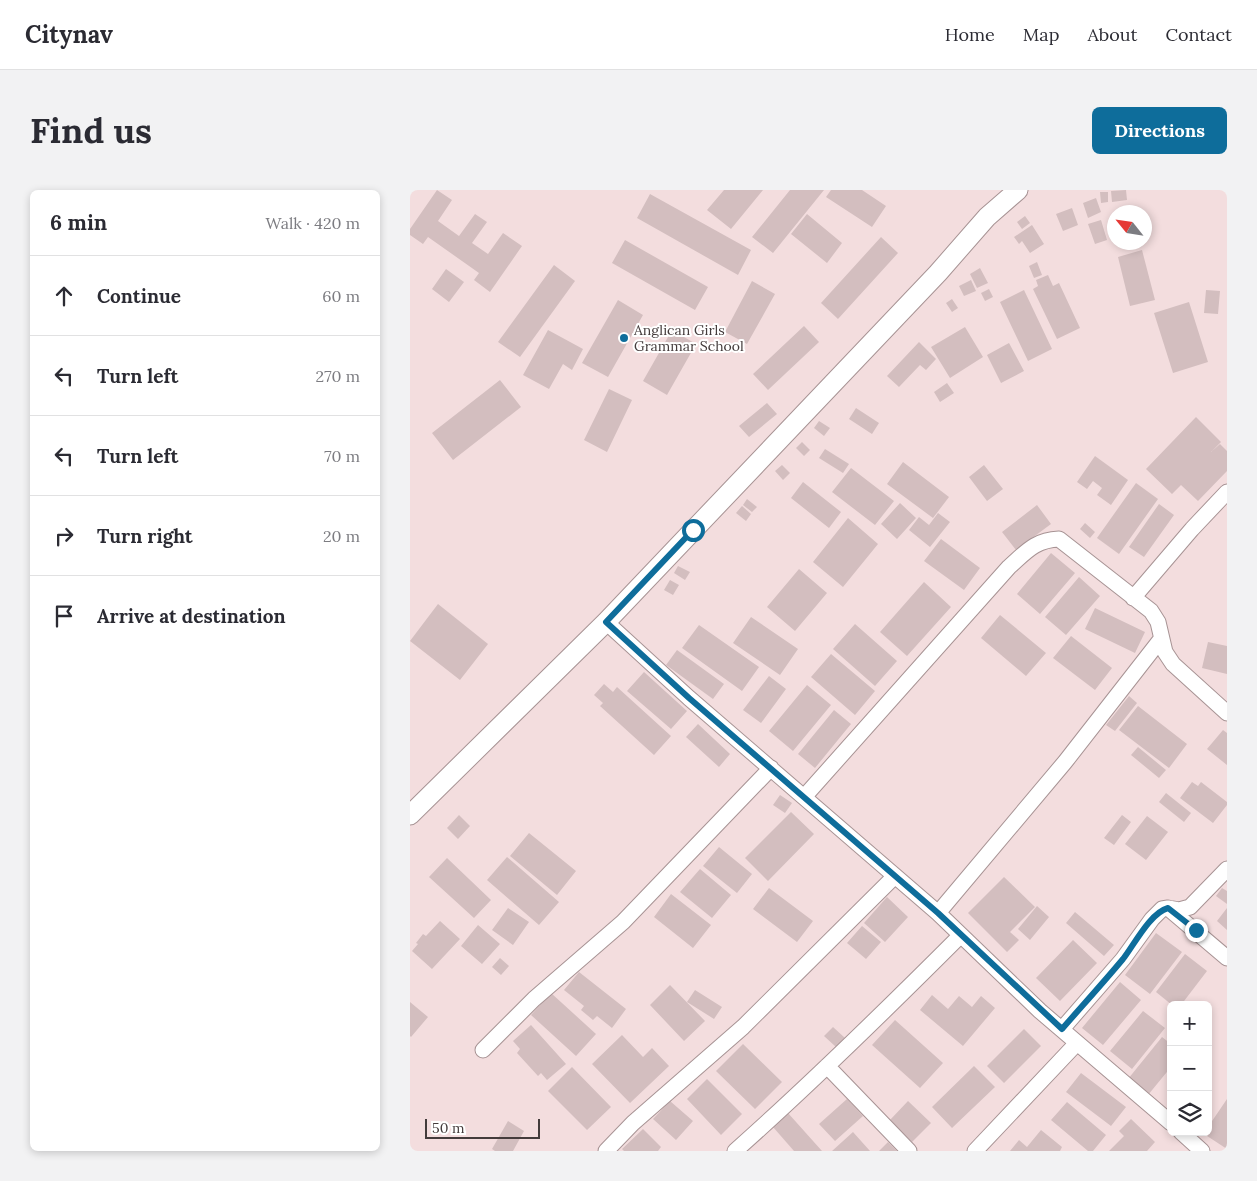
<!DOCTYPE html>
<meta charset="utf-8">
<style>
body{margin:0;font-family:Lora,serif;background:#f2f2f3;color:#2b2b33}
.controls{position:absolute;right:15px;bottom:15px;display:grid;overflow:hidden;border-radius:8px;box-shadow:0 2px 8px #0003}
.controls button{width:45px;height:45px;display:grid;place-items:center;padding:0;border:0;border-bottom:1px solid #e1e1e2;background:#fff;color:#2b2b33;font:25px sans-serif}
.compass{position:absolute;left:697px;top:15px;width:45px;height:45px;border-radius:50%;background:#fff;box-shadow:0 2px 8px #0003;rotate:300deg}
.scale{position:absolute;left:15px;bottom:12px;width:115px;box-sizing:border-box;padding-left:5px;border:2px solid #433b3b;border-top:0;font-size:14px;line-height:18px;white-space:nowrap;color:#433b3b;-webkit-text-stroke:4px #fff;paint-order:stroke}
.stop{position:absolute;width:15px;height:15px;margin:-11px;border:4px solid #0e6d9b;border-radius:50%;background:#fff}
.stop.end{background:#0e6d9b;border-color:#fff;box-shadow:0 1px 5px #0008}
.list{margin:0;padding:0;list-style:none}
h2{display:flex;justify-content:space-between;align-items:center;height:65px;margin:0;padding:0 20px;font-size:21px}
h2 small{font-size:16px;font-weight:400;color:#7c7c81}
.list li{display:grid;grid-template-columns:32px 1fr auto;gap:15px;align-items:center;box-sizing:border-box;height:80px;padding:0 20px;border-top:1px solid #e1e1e2}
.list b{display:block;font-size:19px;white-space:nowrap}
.list em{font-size:16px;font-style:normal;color:#7c7c81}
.icon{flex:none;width:28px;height:28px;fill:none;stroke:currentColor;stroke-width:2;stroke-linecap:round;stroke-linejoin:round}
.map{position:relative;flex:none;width:817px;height:961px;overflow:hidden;border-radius:8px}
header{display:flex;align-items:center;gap:30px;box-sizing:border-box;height:70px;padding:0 25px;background:#fff;border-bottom:1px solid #e1e1e2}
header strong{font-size:24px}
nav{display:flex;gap:28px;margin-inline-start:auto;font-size:18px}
.intro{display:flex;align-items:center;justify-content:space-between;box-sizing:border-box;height:120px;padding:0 30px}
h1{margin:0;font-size:35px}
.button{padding:12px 22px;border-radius:8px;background:#0e6d9b;color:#fff;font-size:18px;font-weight:700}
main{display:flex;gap:30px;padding:0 30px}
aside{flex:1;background:#fff;border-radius:8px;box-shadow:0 2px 8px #0003}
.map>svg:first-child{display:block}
.building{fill:#d3bebf}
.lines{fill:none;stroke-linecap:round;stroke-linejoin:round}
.minor-casing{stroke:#a79394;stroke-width:17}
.major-casing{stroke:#a79394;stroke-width:21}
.minor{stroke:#fff;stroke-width:15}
.major{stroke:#fff;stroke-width:19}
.route{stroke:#0e6d9b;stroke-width:6}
.poi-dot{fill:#0e6d9b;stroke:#fff;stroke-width:2}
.labels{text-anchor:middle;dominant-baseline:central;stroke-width:4;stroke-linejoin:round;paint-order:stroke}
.poi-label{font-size:14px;fill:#433b3b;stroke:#fff;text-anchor:start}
</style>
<header>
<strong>Citynav</strong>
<nav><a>Home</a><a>Map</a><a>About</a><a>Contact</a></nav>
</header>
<div class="intro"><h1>Find us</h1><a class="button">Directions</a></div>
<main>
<aside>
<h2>6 min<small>Walk · 420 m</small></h2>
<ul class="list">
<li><svg class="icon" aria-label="ahead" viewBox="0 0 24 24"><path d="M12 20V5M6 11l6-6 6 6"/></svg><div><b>Continue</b></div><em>60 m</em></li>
<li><svg class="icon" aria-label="left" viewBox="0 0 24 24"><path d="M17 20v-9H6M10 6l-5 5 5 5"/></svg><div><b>Turn left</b></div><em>270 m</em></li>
<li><svg class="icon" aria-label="left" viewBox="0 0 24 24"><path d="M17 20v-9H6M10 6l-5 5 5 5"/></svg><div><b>Turn left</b></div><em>70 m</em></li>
<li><svg class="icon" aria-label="right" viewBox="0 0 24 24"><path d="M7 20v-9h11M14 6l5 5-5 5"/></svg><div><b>Turn right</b></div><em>20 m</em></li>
<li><svg class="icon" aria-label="arrive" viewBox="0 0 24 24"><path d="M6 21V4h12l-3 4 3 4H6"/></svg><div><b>Arrive at destination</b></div></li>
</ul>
</aside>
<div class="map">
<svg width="817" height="961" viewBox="0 0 817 961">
<rect width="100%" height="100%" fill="#f3ddde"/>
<path class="building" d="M27 0 42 10 28 31 49 46 65 24 77 32 62 53 78 64 93 43 112 56 80 102 64 90 69 83 18 47 13 54 0 45V39Z
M314 0H353L321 39 297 20Z
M380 0H414L363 63 342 47Z
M421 0H452L476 16 462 37 416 7Z
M716 0 717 10 702 12 701 1Z
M690 2H698V12L691 13Z
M240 4 341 60 328 85 227 28Z
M686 8 691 22 678 28 673 13Z
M662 18 668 35 653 41 646 24Z
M397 24 432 53 417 73 381 44Z
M615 26 620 33 612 39 607 32Z
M691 30 697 50 685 54 678 34Z
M622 35 634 54 620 63 612 51 609 54 604 47Z
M471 47 488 63 428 129 411 113Z
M215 50 298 97 285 120 202 73Z
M732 60 745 110 720 116 708 67Z
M627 72 632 85 624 88 619 76Z
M144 75 165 91 110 167 88 152Z
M570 78 578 93 567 98 560 84Z
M36 79 54 92 39 112 22 99Z
M638 85 643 96 649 93 670 138 647 149 623 99 628 96 626 90Z
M561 90 566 101 554 106 549 96Z
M342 91 365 104 337 154 315 142Z
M579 99 583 107 575 111 571 103Z
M614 100 642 159 618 171 590 112Z
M796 100 810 101 808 124 794 123Z
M542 109 548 118 542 122 536 113Z
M208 110 233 125 198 187 172 173Z
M779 112 798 172 763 183 744 123Z
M394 136 409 152 358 200 343 184Z
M555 137 573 167 540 188 521 157Z
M138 140 173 159 162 180 153 174 139 199 113 185Z
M262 140 286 154 257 205 233 191Z
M509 152 526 169 516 180 510 175 489 197 477 186Z
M599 153 614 181 591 193 577 165Z
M90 190 111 217 43 270 22 243Z
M537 193 544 203 530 212 524 202Z
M199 199 222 210 197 262 174 250Z
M357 213 367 224 339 247 329 236Z
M446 218 469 233 462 244 439 229Z
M786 227 811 252 801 262 810 254 817 261V281L788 311 771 295 762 304 736 279Z
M409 231 420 238 414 246 404 238Z
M392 252 400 260 394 266 386 258Z
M415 259 439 274 433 283 409 268Z
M685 266 718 290 701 315 687 305 692 298 683 291 677 299 667 292Z
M493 272 539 307 523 328 477 294Z
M372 275 380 283 373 290 365 281Z
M574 275 593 299 577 311 559 287Z
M441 278 484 311 465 335 422 302Z
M393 292 431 322 419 338 381 308Z
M726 293 748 309 709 364 687 348Z
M337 309 347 317 342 322 333 315Z
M490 313 506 328 487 349 471 334Z
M749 314 764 325 734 367 719 357Z
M627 315 641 334 606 360 592 342Z
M332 316 341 324 336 331 326 323Z
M528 323 540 332 520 357 499 340 509 327 519 335Z
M438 328 468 354 433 397 403 372Z
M675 333 685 342 680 348 670 339Z
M531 349 570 378 554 400 514 371Z
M641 363 665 383 630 424 607 404Z
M268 376 280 382 275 390 264 383Z
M389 379 417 403 385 441 357 417Z
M669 387 690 406 656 445 635 427Z
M260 390 269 395 263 405 254 400Z
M514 392 541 417 497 466 470 442Z
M28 414 78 454 50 490 0 451Z
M685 418 735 442 725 463 675 439Z
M590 425 636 463 616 486 571 448Z
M341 427 388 459 370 485 323 453Z
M445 434 487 471 465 496 423 459Z
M289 435 349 477 332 501 272 458Z
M661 446 702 478 685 500 643 468Z
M798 452 817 456V484L792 478Z
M267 460 314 494 303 509 256 475Z
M421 464 465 501 445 525 401 487Z
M234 482 277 521 261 539 217 501Z
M359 486 376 499 351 533 333 520Z
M194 494 203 502 207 497 261 546 244 565 190 516 193 513 184 505Z
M397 495 421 515 383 561 359 541Z
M719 506 727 513 705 541 696 535Z
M728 516 777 554 759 578 709 540Z
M424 520 441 534 405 578 388 564Z
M288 534 320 564 309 577 276 547Z
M813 540 817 543V575L797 559Z
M728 557 756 580 749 588 721 565Z
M782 592 788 596 791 592 817 612V615L803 633 770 608Z
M756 603 781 623 774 632 749 612Z
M370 605 382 613 375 623 363 615Z
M381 622 404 644 358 691 335 668Z
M49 625 60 636 48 649 37 638Z
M712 625 721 632 704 655 694 648Z
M737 626 758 642 736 670 715 654Z
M119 643 166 681 147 705 100 666Z
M309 657 342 684 327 703 293 676Z
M97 667 149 712 129 735 77 690Z
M37 668 81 710 64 728 19 687Z
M290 679 321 705 302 728 270 702Z
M594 687 625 717 600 742 609 750 597 762 558 723Z
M359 698 403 731 387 752 343 719Z
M812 698 817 701V714L806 706Z
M261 704 301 735 283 758 244 727Z
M477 707 498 727 475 752 454 733Z
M627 716 639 727 620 750 608 739Z
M98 718 119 732 103 755 82 740Z
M817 718V740L807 731Z
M665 722 704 755 694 766 656 733Z
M30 731 50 749 22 779 2 761 8 754 6 753 13 744 16 746Z
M68 735 90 754 72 774 51 756Z
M452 736 471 752 456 769 437 753Z
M746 743 772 762 740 804 715 785Z
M663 750 687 773 650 811 626 788Z
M775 764 797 781 771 815H762L746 802Z
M90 768 99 776 91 785 82 777Z
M169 782 216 819 202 838 187 826 183 830 171 820 174 816 154 800Z
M710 792 731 810 693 855 672 838Z
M260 795 295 831 274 851 240 815Z
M285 800 312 817 304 829 277 812Z
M141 803 186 844 166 866 121 825Z
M522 805 538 819 549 806 562 817 571 806 585 818 553 856 510 820Z
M0 812 18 827 1 847 0 846Z
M733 821 755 838 722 879 700 861Z
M485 830 533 873 510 898 462 855Z
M121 835 156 874 137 890 131 883 128 886 107 863 110 859 103 851Z
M423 837 435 848 426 857 414 846Z
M614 839 631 856 594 893 577 876Z
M212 845 233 867 242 858 259 876 220 913 182 874Z
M752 847 761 854V877L738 905 718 889Z
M333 854 372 892 345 919 306 881Z
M564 876 585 897 542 938 522 917Z
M162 877 201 917 177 940 138 901Z
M671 883 716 917 701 936 656 902Z
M297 889 332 924 311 945 277 909Z
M437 909 453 926 425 951 409 934Z
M817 909V959L794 944 798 942V937Z
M260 911 283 931 266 950 243 929Z
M498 911 521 933 502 952 480 930Z
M657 912 696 945 683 961H678L641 930Z
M378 923 412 961H384L363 937Z
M721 929 745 952 737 961H699L714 946 709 941Z
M98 931 114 941 103 961H85L82 959Z
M233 939 251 957 248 961H214L212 959Z
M631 940 652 957 650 961H600L609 950 617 957Z
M443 942 460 961H422Z
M478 952 487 961H469Z"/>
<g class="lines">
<g class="minor-casing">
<path id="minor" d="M723 408 782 339 817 302
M196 432 279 508 528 723 630 821 761 933
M394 607 599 377C616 362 625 350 649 349L741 421 748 432 755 462 763 474 817 523
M758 718 817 768
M528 723 655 572 751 449
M652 839 713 769 742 729 752 719 758 718 769 720 780 717 817 679
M73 860 124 809 213 732 361 578
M417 876 499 961
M771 942 792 961
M196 961 223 933 333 837 485 686
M325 961C403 892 477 819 551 745
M565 961 667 853"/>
</g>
<g class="major-casing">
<path id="major" d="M0 625 196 432 528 83 577 27 608 0"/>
</g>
<use href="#minor" class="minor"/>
<use href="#major" class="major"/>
</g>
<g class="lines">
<path class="route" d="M283 340 196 432 279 508 528 723 652 839C672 816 693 793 713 769 724 755 740 723 758 718L786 740"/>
</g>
<circle class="poi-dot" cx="214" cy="148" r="5"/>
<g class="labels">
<g class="poi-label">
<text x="224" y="140">Anglican Girls<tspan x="224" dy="16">Grammar School</tspan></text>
</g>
</g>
</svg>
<div class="controls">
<button>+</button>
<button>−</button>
<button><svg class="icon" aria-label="layers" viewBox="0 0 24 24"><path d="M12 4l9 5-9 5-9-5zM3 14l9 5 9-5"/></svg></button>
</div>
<svg class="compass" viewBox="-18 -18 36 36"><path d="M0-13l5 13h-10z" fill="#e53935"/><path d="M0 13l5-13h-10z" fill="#7c7c81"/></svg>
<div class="scale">50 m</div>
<div class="stop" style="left:283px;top:340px"></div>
<div class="stop end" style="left:786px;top:740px"></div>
</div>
</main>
